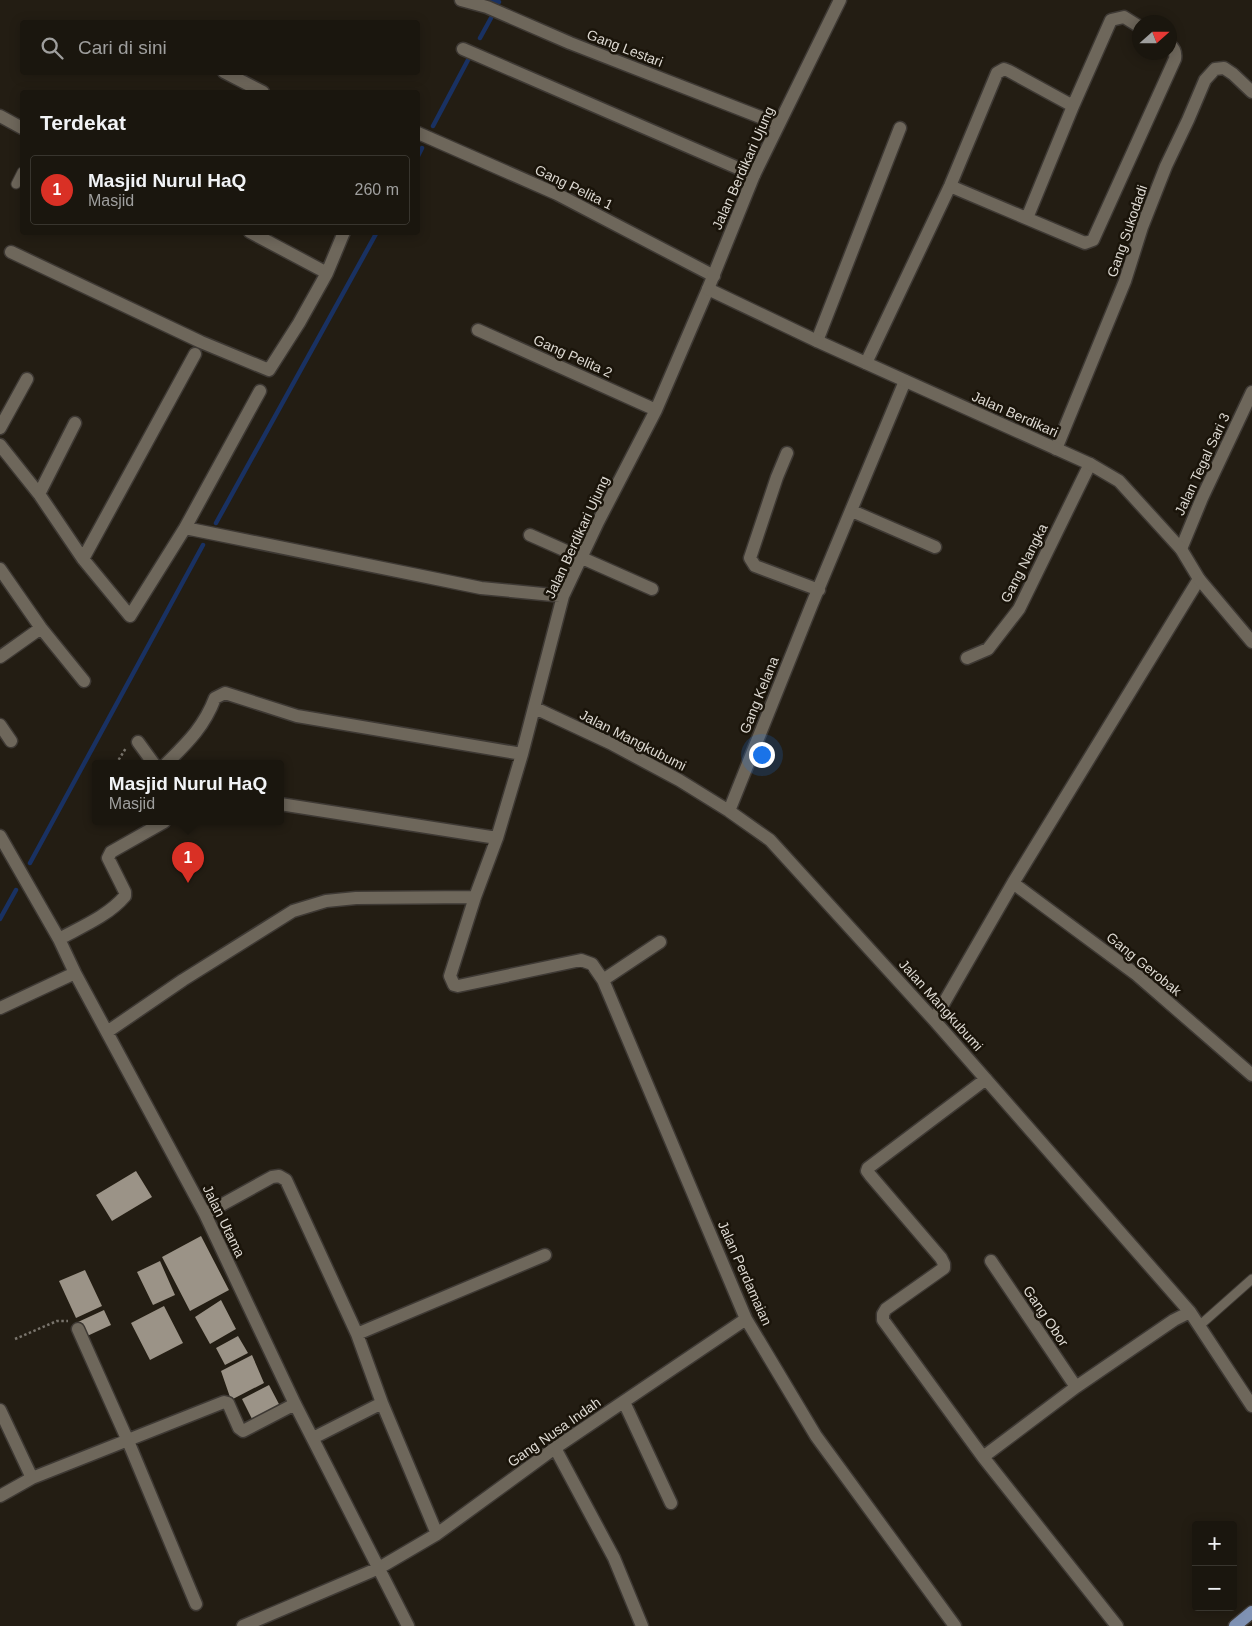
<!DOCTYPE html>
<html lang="id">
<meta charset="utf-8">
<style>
body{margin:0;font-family:Arial,sans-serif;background:#231f17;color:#f1f3f6}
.controls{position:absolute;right:15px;bottom:15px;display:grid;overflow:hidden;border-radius:5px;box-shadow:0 2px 12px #0003}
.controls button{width:45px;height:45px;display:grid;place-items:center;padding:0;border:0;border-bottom:1px solid #38352e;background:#1a160e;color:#f1f3f6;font:25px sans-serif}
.compass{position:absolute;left:1132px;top:15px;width:45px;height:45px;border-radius:50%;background:#1a160e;box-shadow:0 2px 12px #0003;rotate:69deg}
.you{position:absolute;left:761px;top:754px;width:18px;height:18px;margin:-12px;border:4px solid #fff;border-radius:50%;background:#1a73e8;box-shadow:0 0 0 8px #1a73e833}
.badge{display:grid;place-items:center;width:32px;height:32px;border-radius:50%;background:#d93025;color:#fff;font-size:16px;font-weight:700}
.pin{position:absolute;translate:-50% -41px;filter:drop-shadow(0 1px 2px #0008)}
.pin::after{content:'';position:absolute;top:26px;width:18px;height:15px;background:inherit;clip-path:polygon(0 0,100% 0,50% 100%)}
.popup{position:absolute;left:92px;top:760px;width:192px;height:65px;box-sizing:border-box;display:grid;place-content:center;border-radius:5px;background:#1a160e;filter:drop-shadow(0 1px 4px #0005);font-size:16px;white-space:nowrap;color:#9f9f9e}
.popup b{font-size:19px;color:#f1f3f6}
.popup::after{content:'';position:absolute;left:50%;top:100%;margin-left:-10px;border:10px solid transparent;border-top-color:#1a160e}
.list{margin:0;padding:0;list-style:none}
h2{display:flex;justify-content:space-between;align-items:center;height:65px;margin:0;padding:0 20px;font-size:21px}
h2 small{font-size:16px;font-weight:400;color:#9f9f9e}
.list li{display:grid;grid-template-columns:32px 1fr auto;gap:15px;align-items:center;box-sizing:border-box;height:70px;margin:0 10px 10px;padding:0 10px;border:1px solid #38352e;border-radius:5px}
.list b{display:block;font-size:19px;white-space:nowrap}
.list p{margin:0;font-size:16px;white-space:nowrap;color:#9f9f9e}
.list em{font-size:16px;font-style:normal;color:#9f9f9e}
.icon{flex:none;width:28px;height:28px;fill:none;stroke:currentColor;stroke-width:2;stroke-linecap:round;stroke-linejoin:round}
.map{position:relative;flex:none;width:1252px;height:1626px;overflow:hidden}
.search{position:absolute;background:#1a160e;box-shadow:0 2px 12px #0003;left:20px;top:20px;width:400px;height:55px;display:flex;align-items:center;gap:12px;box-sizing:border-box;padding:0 18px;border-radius:5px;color:#9f9f9e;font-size:19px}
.panel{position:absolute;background:#1a160e;box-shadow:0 2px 12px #0003;left:20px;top:90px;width:400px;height:145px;border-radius:5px}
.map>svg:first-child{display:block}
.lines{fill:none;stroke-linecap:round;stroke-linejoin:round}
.stream{stroke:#193162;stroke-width:4.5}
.building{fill:#9b9387}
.service-casing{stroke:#3e3934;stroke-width:11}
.minor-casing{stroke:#3e3934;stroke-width:15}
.tertiary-casing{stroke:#3e3934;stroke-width:15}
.primary-casing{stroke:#3e3934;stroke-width:15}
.path{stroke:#79746c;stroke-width:2.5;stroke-dasharray:2.5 2.5;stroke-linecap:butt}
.service{stroke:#6e675b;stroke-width:9}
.minor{stroke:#6e675b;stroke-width:12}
.tertiary{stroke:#6e675b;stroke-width:12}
.primary{stroke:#7f92b4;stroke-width:12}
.labels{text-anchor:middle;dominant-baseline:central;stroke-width:5;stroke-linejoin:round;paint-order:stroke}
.street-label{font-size:14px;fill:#ddd9d2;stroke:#1a140a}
</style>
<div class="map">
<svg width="1252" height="1626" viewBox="0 0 1252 1626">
<rect width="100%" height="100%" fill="#231d13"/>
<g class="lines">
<path class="stream" d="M490 0 499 2
M480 38 491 18
M433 126 468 60
M418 156 422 148
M216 523 377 232
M30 863 203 545
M0 919 16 890"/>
</g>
<path class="building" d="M136 1171 152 1197 112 1221 96 1195Z
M201 1236 229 1290 190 1311 162 1257Z
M160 1261 175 1295 153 1305 137 1272Z
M85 1270 102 1306 76 1318 59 1281Z
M221 1300 236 1329 210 1344 195 1317Z
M164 1306 183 1343 150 1360 131 1323Z
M104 1310 111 1325 85 1337 78 1322Z
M238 1336 248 1353 225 1365 216 1348Z
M252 1355 264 1383 231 1400 221 1371Z
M269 1385 280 1406 252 1419 242 1399Z"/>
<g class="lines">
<g class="service-casing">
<path id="service" d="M16 184 22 172
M1199 1326 1252 1279"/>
</g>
<g class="minor-casing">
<path id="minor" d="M461 0 487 7 570 43 778 124
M463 49 754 175
M224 72 263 92
M0 116 22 128
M418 133 557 194 714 276
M950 186 1085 243 1093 240 1175 59C1176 53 1175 49 1170 45
M1027 218 1073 106
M250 232 327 273
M11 252 201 342 269 370 299 323 327 273 344 232
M708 289 656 410 598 522 563 596 522 754 497 838 475 897 450 976 454 985 458 986 581 960 592 964 603 980 746 1319 816 1436 955 1626
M478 330 656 410
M817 341 900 128
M866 363 950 186 997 73 1004 69 1009 71 1073 106 1111 20 1124 17 1140 27
M0 428 27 379
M0 445 39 494 83 559 130 616 185 528 260 391
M1056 449 1125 281 1142 227 1166 166 1188 120 1205 80 1215 69 1224 68 1233 74 1252 92
M787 453 777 477 750 558 755 566 819 590
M39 494 75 423
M852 511 935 547
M185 528 481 588 563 596
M530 535 652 589
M1181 549 1202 498 1252 392
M83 559 195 354
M0 569 41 628 84 681
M0 657 41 628
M967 658 988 649 1019 609 1090 464
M535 708 610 743 679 780 729 811 770 840 934 1020 1190 1312 1252 1406
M0 725 11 741
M138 742 154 764
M166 764C187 743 204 727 215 698L225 693 297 716 522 754
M280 804 497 838
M729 811 812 604 905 381
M0 836 59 939 75 973 205 1214 295 1404 408 1626
M1013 883 1137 975 1252 1075
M59 939C81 927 108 916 125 896V892L108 858 111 852 164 822
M603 980 660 942
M0 1008 75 973
M934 1020 1013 883 1199 579
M107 1032 183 980 293 911 326 901 356 898 475 897
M986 1079 868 1168 867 1171 870 1175 941 1258 944 1264V1268L886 1309 883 1314V1320L983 1457 1117 1626
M205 1214 272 1177 279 1176 286 1180 357 1334 382 1403 437 1534
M991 1261 1076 1387
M78 1329 128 1441 196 1604
M357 1334 545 1255
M624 1402 671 1503
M0 1410 32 1478
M313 1438 382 1403
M555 1448 614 1558 642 1626
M983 1457 1076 1387 1174 1320 1190 1312
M0 1496 32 1478 224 1402 228 1403 239 1428 243 1431 295 1404
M243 1626 379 1568 437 1534 555 1448 746 1319"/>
</g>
<g class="tertiary-casing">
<path id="tertiary" d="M840 0 754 175 708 289 817 341 1090 464 1119 481 1181 549 1199 579 1252 642"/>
</g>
<g class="primary-casing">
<path id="primary" d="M1235 1626 1252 1612"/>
</g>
<path class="path" d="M116 764 126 748
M15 1339 57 1321H68"/>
<use href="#service" class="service"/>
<use href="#minor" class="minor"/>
<use href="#tertiary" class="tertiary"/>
<use href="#primary" class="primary"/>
</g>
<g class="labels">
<g class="street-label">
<text transform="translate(625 48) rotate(21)">Gang Lestari</text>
<text transform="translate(743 168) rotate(-66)">Jalan Berdikari Ujung</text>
<text transform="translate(574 187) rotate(26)">Gang Pelita 1</text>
<text transform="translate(1127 231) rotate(-71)">Gang Sukodadi</text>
<text transform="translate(573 356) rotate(24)">Gang Pelita 2</text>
<text transform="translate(1015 414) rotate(24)">Jalan Berdikari</text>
<text transform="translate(1202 464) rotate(-65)">Jalan Tegal Sari 3</text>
<text transform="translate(577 537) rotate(-65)">Jalan Berdikari Ujung</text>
<text transform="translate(1024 563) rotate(-63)">Gang Nangka</text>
<text transform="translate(759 695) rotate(-68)">Gang Kelana</text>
<text transform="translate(633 740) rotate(27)">Jalan Mangkubumi</text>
<text transform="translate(1144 964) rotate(39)">Gang Gerobak</text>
<text transform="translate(941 1005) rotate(48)">Jalan Mangkubumi</text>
<text transform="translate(224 1221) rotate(64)">Jalan Utama</text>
<text transform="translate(745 1273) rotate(66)">Jalan Perdamaian</text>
<text transform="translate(1046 1316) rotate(56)">Gang Obor</text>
<text transform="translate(554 1432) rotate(-35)">Gang Nusa Indah</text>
</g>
</g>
</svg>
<div class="controls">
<button>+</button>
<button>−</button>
</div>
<svg class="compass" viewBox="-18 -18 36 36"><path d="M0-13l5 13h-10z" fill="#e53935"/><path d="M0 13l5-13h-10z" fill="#9f9f9e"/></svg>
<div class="you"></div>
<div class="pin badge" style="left:188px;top:883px">1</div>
<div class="popup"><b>Masjid Nurul HaQ</b>Masjid</div>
<div class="search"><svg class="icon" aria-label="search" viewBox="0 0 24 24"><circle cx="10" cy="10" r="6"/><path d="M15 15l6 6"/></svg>Cari di sini</div>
<section class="panel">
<h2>Terdekat<small></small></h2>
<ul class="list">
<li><span class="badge">1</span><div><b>Masjid Nurul HaQ</b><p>Masjid</p></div><em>260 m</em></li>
</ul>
</section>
</div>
